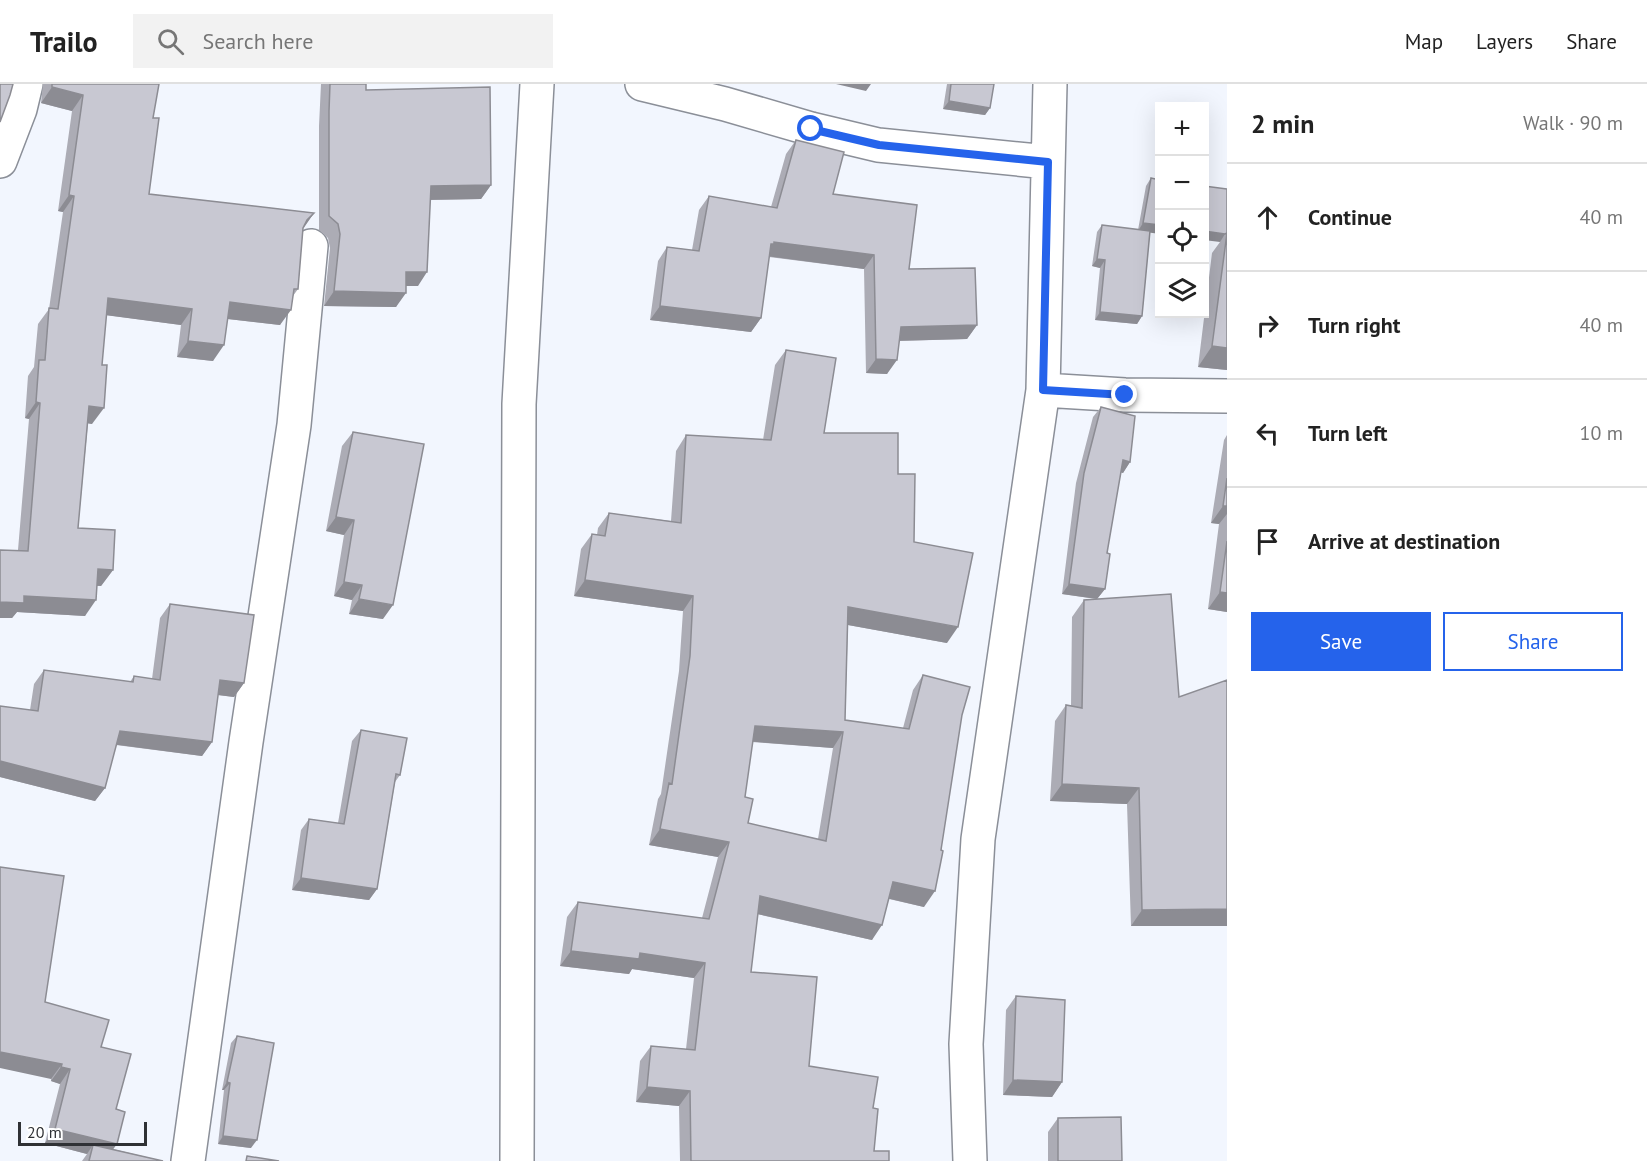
<!DOCTYPE html>
<meta charset="utf-8">
<style>
body{margin:0;font-family:"PT Sans",sans-serif;background:#f2f2f2;color:#222}
.controls{position:absolute;right:18px;top:18px;display:grid;overflow:hidden;border-radius:0px;box-shadow:0 6px 24px #0002}
.controls button{width:54px;height:54px;display:grid;place-items:center;padding:0;border:0;border-bottom:2px solid #e0e0e0;background:#fff;color:#222;font:30px sans-serif}
.scale{position:absolute;left:18px;bottom:15px;width:129px;box-sizing:border-box;padding-left:6px;border:3px solid #2f3135;border-top:0;font-size:16px;line-height:21px;white-space:nowrap;color:#2f3135;-webkit-text-stroke:4px #fff;paint-order:stroke}
.stop{position:absolute;width:18px;height:18px;margin:-14px;border:4px solid #2563eb;border-radius:50%;background:#fff}
.stop.end{background:#2563eb;border-color:#fff;box-shadow:0 2px 6px #0008}
.list{margin:0;padding:0;list-style:none}
h2{display:flex;justify-content:space-between;align-items:center;height:78px;margin:0;padding:0 24px;font-size:26px}
h2 small{font-size:20px;font-weight:400;color:#767676}
.list li{display:grid;grid-template-columns:39px 1fr auto;gap:18px;align-items:center;box-sizing:border-box;height:108px;padding:0 24px;border-top:2px solid #e0e0e0}
.list b{display:block;font-size:22px;white-space:nowrap}
.list em{font-size:20px;font-style:normal;color:#767676}
.actions{display:flex;gap:12px;padding:18px 24px}
.actions a{flex:1;padding:14px 0;border:2px solid #2563eb;border-radius:0px;text-align:center;font-size:21px;color:#2563eb}
.actions .main{background:#2563eb;color:#fff}
.icon{flex:none;width:33px;height:33px;fill:none;stroke:currentColor;stroke-width:2;stroke-linecap:round;stroke-linejoin:round}
.map{position:relative;flex:none;width:1227px;height:1077px;overflow:hidden}
header{display:flex;align-items:center;gap:36px;box-sizing:border-box;height:84px;padding:0 30px;background:#fff;border-bottom:2px solid #e0e0e0}
header strong{font-size:28px}
nav{display:flex;gap:33px;margin-inline-start:auto;font-size:21px}
.search{width:420px;height:54px;background:#f2f2f2;display:flex;align-items:center;gap:15px;box-sizing:border-box;padding:0 21px;border-radius:0px;color:#767676;font-size:22px}
main{display:flex}
aside{flex:1;background:#fff}
.map>svg:first-child{display:block}
.lines{fill:none;stroke-linecap:round;stroke-linejoin:round}
.minor-casing{stroke:#8b8f98;stroke-width:36}
.minor{stroke:#fff;stroke-width:33}
.wall{fill:#acacb5;fill-rule:evenodd}
.shaded-wall{fill:#8c8c93}
.building{fill:#c8c8d2;stroke:#8c8c93;stroke-width:1.5;fill-rule:evenodd}
.route{stroke:#2563eb;stroke-width:8}
</style>
<header>
<strong>Trailo</strong>
<div class="search"><svg class="icon" aria-label="search" viewBox="0 0 24 24"><circle cx="10" cy="10" r="6"/><path d="M15 15l6 6"/></svg>Search here</div>
<nav><a>Map</a><a>Layers</a><a>Share</a></nav>
</header>
<main>
<div class="map">
<svg width="1227" height="1077" viewBox="0 0 1227 1077">
<rect width="100%" height="100%" fill="#f2f6fe"/>
<g class="lines">
<g class="minor-casing">
<path id="minor" d="M642 0 725 20 811 45 878 61 1048 78
M0 77 20 25 26 0
M1043 306 1125 311 1227 312
M188 1077 246 658 294 341 311 162
M517 1077 519 320 537 0
M970 1077 966 960 978 755 1043 306 1050 0"/>
</g>
<use href="#minor" class="minor"/>
</g>
<path class="wall" d="M43 0H159L153 34 149 110 314 129 303 144 298 205 293 212 280 241 228 235 213 277 177 273 181 241 106 231 92 340 88 339 78 444 113 486 101 502H97L85 532 17 528 12 534H0V466H18L29 335 25 334 28 292 34 283 38 240 49 225 63 128 58 127 72 27 41 19Z
M321 0H366V6L491 101 481 115 430 116 418 202H406L396 223 324 222 330 164 328 154 319 146V42Z
M947 0H994L990 24 985 31 943 25Z
M796 56 833 110 909 185 977 241 967 255 899 257 887 290 866 289 864 185 769 173 761 234 751 248 650 236 658 177 667 163 692 166 699 126 709 112 771 123 786 70Z
M1151 94 1150 148 1142 232 1137 240 1095 236 1100 184 1092 182 1097 148 1102 141 1138 146 1146 102Z
M1227 105V286L1198 283 1212 169 1220 158Z
M786 266 824 349 898 390 914 458 947 559 848 541 845 636 903 644 913 606 923 591 962 631 924 823 889 815 872 856 757 830 751 888 809 982 873 1024 874 1067 889 1077H680L679 1022 636 1018 640 977 651 962 686 965 694 894 632 885 629 890 560 882 567 833 578 818 702 834 718 773 649 761 658 715 661 710 679 587 683 527 574 512 581 465 592 450 597 451 598 444 609 429 671 437 676 367 686 351 763 356 775 281ZM752 658 833 664 818 755 748 739 745 713Z
M1101 323 1130 378 1123 389 1121 388 1107 469 1105 505 1097 515 1062 510 1076 399 1093 333Z
M353 348 383 535 349 530 352 516 334 512 344 451 326 447 342 362Z
M1227 351V528L1208 525 1219 440 1211 439 1224 356Z
M1084 516 1179 613 1227 842H1131L1127 720 1050 717 1055 637 1066 621 1071 622 1072 533Z
M170 520 244 599 234 613 218 611 212 658 202 672 116 661 105 704 95 717 0 693V622L30 626 34 600 44 586 130 598 134 592 152 595 160 534Z
M361 646 400 691 395 698 377 805 369 816 292 806 301 746 309 735 338 739 352 657Z
M1016 912 1062 998 1052 1013 1003 1011 1006 926Z
M45 918 101 963 116 1025 113 1065 163 1077H82L87 1070 45 1059 60 1000 51 997V995Z
M237 952 251 1064 218 1060 224 1006H222L231 959Z
M1058 1034 1122 1077H1048V1048Z"/>
<path class="shaded-wall" d="M836 0H871L866 7Z
M52 3 83 11 72 27 41 19Z
M949 17 990 24 985 31 943 25Z
M491 101 481 115 421 116 431 102Z
M69 111 74 112 63 128 58 127Z
M314 129 303 145 307 136Z
M1143 139 1160 141V150L1138 147Z
M1204 147 1225 150 1220 158 1204 156Z
M774 158 874 171 864 185 766 172 771 160Z
M1097 175 1105 176 1100 184 1092 182Z
M406 188H427L418 202H396Z
M334 207 406 209 396 223 324 222Z
M108 214 192 225 181 241 97 230Z
M230 218 291 226 280 241 219 234Z
M660 222 761 234 751 248 650 236Z
M1100 228 1142 232 1137 240 1095 236Z
M977 241 967 255 891 257 901 243Z
M188 257 224 261 213 277 177 273Z
M1212 262 1227 264V286L1198 283Z
M876 275 897 276 887 290 866 289Z
M36 318 40 319 29 335 25 334Z
M89 322 104 324 92 340 78 338Z
M1123 376 1130 378 1123 389 1116 387Z
M1223 422H1227V430L1219 440 1211 439Z
M336 433 354 436 344 451 326 447Z
M98 485 113 486 101 502 87 501Z
M585 496 693 512 683 527 574 512Z
M344 498 362 501 352 516 334 512Z
M1069 500 1105 505 1097 515 1062 510Z
M1220 508 1227 509V528L1208 525Z
M24 512 96 516 85 532 17 528 12 534H0V518Z
M359 515 393 521 383 535 349 530Z
M848 523 958 543 947 559 837 539Z
M220 596 244 599 234 613 210 610Z
M755 642 843 648 833 664 744 657Z
M120 647 212 658 202 672 111 660Z
M0 677 105 704 95 717 0 693Z
M1062 700 1139 704 1127 720 1050 717Z
M660 745 729 758 718 773 649 761Z
M301 794 377 805 369 816 292 806Z
M893 798 935 807 924 823 882 813Z
M760 812 882 841 872 856 749 828Z
M1227 825V842H1131L1142 826Z
M571 867 640 869 705 879 694 894 632 885 629 890 560 882Z
M0 968 62 980 51 995 0 984Z
M61 983 70 985 60 1000 51 997Z
M1013 996 1062 998 1052 1013 1003 1011Z
M227 998 230 999 224 1006H222Z
M647 1003 690 1007 679 1022 636 1018Z
M55 1045 117 1060 106 1075 93 1061 87 1070 45 1059Z
M223 1052 257 1056 251 1064 218 1060Z"/>
<path class="building" d="M0 0H13L10 11 0 38Z
M52 0H159L153 34H159L149 110 314 129 307 136 303 144 298 205H294L291 226 230 218 224 261 188 257 192 225 108 214 102 281H107L104 324 89 322 78 444 115 446 113 486 98 485 96 516 24 512V519L0 518V466L28 467 40 319 36 318 39 276H45L49 224 58 225 74 112 69 111 83 11 52 3Z
M330 0H366V6L490 3 491 101 431 102 427 188H406V209L334 207 340 150 338 140 329 132V27Z
M951 0H994L990 24 949 17Z
M796 56 844 68 833 110 917 121 909 185 975 184 977 241 901 243 897 276 876 275 874 171 774 158V160H771L761 234 660 222 667 163 699 167 709 112 777 124Z
M1151 94 1160 96V141L1143 139Z
M1204 102 1227 105V149L1225 150 1204 147Z
M1102 141 1150 147 1142 232 1100 228 1105 176 1097 175Z
M1227 149V264L1212 262Z
M786 266 836 274 824 349H898V390H915L914 458 973 469 958 543 848 523 845 636 909 645 923 591 970 603 962 631 941 766 943 767 935 807 893 798 882 841 760 812 751 888 817 893 809 982 878 993 873 1024 878 1025 874 1067H889V1077H691L690 1007 647 1003 651 962 695 966 705 879 640 869 639 875 571 867 578 818 709 835 729 758 660 745 669 699 672 700 690 572 693 512 585 496 592 450 605 452 609 429 681 439 686 351 771 356ZM755 642 843 648 826 757 748 739 753 715 745 713Z
M1101 323 1135 332 1130 378 1123 376 1107 469 1110 470 1105 505 1069 500 1084 389Z
M353 348 424 360 393 521 359 515 362 501 344 498 354 436 336 433Z
M1227 394V422H1223Z
M1227 457V509L1220 508Z
M1171 510 1179 613 1227 596V825L1142 826 1139 704 1062 700 1066 621 1082 624 1084 516Z
M170 520 254 531 244 599 220 596 212 658 120 647 105 704 0 677V622L38 627 44 586 133 598 134 592 160 596Z
M361 646 407 654 400 691 396 690 377 805 301 794 309 735 344 740Z
M0 783 64 792 45 918 109 936 101 963 131 970 116 1025 125 1028 117 1060 55 1045 70 985 61 983 62 980 0 968Z
M1016 912 1065 916 1062 998 1013 996Z
M237 952 274 959 257 1056 223 1052 230 999 227 998Z
M1121 1033 1122 1077H1058V1034Z
M93 1061 163 1077H89Z
M247 1072 279 1077H246Z"/>
<g class="lines">
<path class="route" d="M811 45 879 61 1048 78 1043 306 1125 311"/>
</g>
</svg>
<div class="controls">
<button>+</button>
<button>−</button>
<button><svg class="icon" aria-label="locate" viewBox="0 0 24 24"><circle cx="12" cy="12" r="6"/><path d="M12 2v4M12 18v4M2 12h4M18 12h4"/></svg></button>
<button><svg class="icon" aria-label="layers" viewBox="0 0 24 24"><path d="M12 4l9 5-9 5-9-5zM3 14l9 5 9-5"/></svg></button>
</div>
<div class="scale">20 m</div>
<div class="stop" style="left:811px;top:45px"></div>
<div class="stop end" style="left:1125px;top:311px"></div>
</div>
<aside>
<h2>2 min<small>Walk · 90 m</small></h2>
<ul class="list">
<li><svg class="icon" aria-label="ahead" viewBox="0 0 24 24"><path d="M12 20V5M6 11l6-6 6 6"/></svg><div><b>Continue</b></div><em>40 m</em></li>
<li><svg class="icon" aria-label="right" viewBox="0 0 24 24"><path d="M7 20v-9h11M14 6l5 5-5 5"/></svg><div><b>Turn right</b></div><em>40 m</em></li>
<li><svg class="icon" aria-label="left" viewBox="0 0 24 24"><path d="M17 20v-9H6M10 6l-5 5 5 5"/></svg><div><b>Turn left</b></div><em>10 m</em></li>
<li><svg class="icon" aria-label="arrive" viewBox="0 0 24 24"><path d="M6 21V4h12l-3 4 3 4H6"/></svg><div><b>Arrive at destination</b></div></li>
</ul>
<div class="actions"><a class="main">Save</a><a>Share</a></div>
</aside>
</main>
